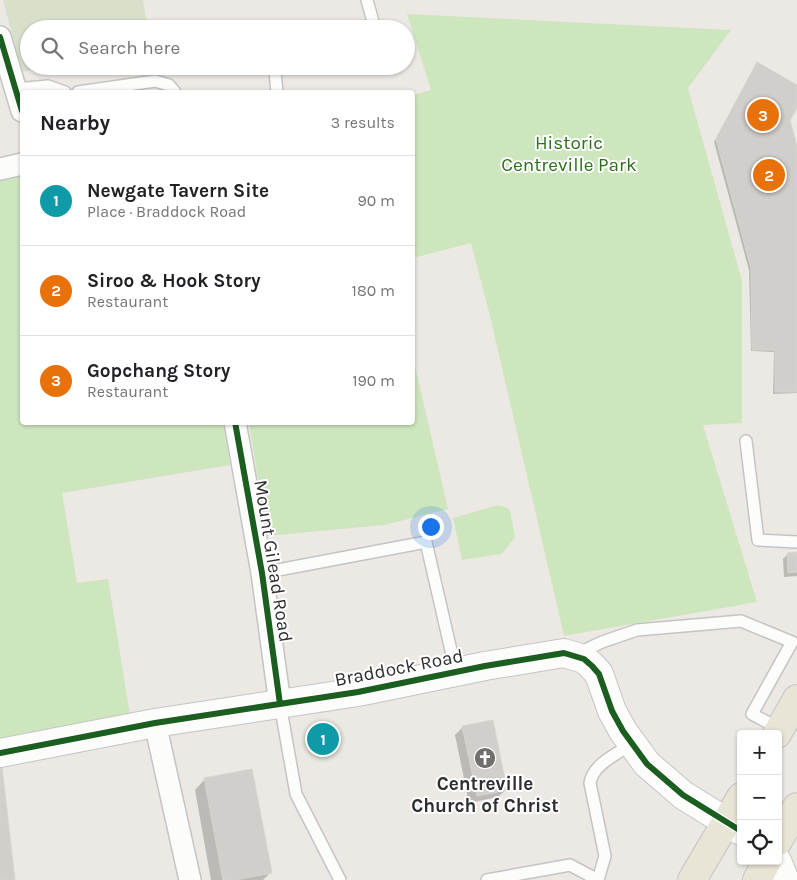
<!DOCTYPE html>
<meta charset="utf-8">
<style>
body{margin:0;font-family:Karla,sans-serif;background:#f6f6f6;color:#202124}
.controls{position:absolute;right:15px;bottom:15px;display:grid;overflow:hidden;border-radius:5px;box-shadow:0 1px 4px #0004}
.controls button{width:45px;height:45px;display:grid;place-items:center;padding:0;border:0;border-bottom:1px solid #e0e0e0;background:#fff;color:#202124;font:25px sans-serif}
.you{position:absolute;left:430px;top:526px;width:18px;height:18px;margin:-12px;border:4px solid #fff;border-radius:50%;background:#1a73e8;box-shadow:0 0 0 8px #1a73e833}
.badge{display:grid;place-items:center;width:32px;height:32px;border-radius:50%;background:#111827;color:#fff;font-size:16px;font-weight:700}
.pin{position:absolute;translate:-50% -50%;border:2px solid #fff;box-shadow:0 1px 5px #0006}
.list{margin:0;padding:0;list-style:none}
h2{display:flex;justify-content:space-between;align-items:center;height:65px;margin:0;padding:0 20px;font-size:21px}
h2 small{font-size:16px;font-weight:400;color:#757577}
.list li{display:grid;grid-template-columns:32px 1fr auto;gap:15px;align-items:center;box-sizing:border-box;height:90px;padding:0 20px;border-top:1px solid #e0e0e0}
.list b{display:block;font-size:19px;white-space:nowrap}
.list p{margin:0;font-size:16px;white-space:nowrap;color:#757577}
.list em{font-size:16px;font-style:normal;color:#757577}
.icon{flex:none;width:28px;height:28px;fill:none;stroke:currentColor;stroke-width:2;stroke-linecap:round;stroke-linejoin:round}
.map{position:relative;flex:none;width:797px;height:880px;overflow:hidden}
.search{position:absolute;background:#fff;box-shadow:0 1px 4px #0004;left:20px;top:20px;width:395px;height:55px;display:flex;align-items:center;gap:12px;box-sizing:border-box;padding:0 18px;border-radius:28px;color:#757577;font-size:19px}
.panel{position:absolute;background:#fff;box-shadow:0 1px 4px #0004;left:20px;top:90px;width:395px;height:335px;border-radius:5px}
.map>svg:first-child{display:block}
.green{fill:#cee6be}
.cemetery{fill:#d8e0cc}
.shadow{fill:#0003}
.building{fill:#d1cecb;stroke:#d7d4d0}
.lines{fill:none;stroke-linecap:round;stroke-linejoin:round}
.lane-casing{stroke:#c5c4c5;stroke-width:14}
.street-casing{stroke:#c5c4c5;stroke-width:24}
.secondary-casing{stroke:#c5c4c5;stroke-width:30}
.primary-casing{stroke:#c6c5c4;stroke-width:30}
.lane{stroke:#fcfcfb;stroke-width:11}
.street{stroke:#fcfcfb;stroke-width:21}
.secondary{stroke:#fcfcfb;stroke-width:28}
.primary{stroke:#e8e4d6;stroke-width:28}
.cycleway-casing{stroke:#fff;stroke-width:9}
.cycleway{stroke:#1b5e20;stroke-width:6}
.labels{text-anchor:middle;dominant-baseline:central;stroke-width:4;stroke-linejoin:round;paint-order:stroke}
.park-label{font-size:19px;fill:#2c6e1b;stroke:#fff}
.street-label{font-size:19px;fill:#2e2e2e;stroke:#fff}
.poi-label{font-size:19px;font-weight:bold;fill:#2e2e2e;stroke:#fff}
</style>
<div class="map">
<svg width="797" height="880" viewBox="0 0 797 880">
<rect width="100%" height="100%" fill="#ece8e4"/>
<path class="green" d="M407 14 731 30 688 88 742 281V423L703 425 757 602 564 636 490 316 471 243 413 258V95L431 90Z
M22 176V422L223 423 230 465 62 493 77 583 108 579 130 715 0 740V180Z
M413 357 448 509 384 525 267 536 249 423 412 422Z
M498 505 505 507 510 510 515 537 502 554 462 560 453 518Z"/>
<path class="cemetery" d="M3 0H143L148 29H29V66H55L22 72Z"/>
<path class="shadow" d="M757 63 797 86V105L789 120 797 151V393L773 394 774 352 751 351 749 270 714 142Z
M788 554H797V576L784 577 783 559Z
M463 727 506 790 498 797 469 803 455 735Z
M205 779 270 873 263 880H211L195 790Z"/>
<path class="building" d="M757 62 797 85V108L790 120 797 146V392H775V350H752L751 268 716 139Z
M797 552V572L788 573 787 553Z
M493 720 507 790 477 796 462 726Z
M0 768H2L15 880H0Z
M252 769 272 873 235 880H223L204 778Z"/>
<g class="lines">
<g class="lane-casing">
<path id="lane" d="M367 0 375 29
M16 89 48 86 65 92
M78 92 155 81 169 85 175 92
M277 92 275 72 280 66
M746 441 758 540 797 542
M262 573 426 542 456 672
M577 654 602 642 637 630 741 621 792 642 752 714 780 729
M280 704 296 794 340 880
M487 880 570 865 598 880
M598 880 605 856 590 783C593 764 617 754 632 744"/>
</g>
<g class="street-casing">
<path id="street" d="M0 37 22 111
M0 169 22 164
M235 422 262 573 280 704
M155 723 190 880"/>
</g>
<g class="secondary-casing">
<path id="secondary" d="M0 753 155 723 358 692 485 666 564 653 584 659 592 666 599 674 612 711 623 731 647 764 683 795 741 831
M777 861 785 880"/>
</g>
<g class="primary-casing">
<path id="primary" d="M777 734 797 699
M778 841 797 807
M692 880 741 797
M757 880 767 861"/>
</g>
<use href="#lane" class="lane"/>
<use href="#street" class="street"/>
<use href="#secondary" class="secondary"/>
<use href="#primary" class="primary"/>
<g class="cycleway-casing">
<path id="cycleway" d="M0 37 22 111
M235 422 262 573 280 704
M0 753 155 723 358 692 485 666 564 653 584 659 592 666 599 674 612 711 623 731 647 764 683 795 741 831"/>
</g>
<use href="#cycleway" class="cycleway"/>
</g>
<defs>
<g id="church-disc" transform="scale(1.125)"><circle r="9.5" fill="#706f6e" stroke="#fff"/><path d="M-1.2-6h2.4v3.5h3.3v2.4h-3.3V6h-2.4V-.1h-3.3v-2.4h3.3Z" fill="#fff"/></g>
</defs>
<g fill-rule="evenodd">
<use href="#church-disc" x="485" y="758"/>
</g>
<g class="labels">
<g class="park-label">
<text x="569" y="143">Historic<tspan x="569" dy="22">Centreville Park</tspan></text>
</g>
<g class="street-label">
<text transform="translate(273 561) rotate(81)">Mount Gilead Road</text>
<text transform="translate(399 668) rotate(-11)">Braddock Road</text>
</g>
<g class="poi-label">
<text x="485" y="784">Centreville<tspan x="485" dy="22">Church of Christ</tspan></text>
</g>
</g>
</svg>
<div class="controls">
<button>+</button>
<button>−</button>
<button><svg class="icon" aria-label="locate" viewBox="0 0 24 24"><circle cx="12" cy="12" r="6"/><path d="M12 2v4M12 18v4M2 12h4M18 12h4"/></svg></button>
</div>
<div class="you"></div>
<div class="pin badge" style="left:323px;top:739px;background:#0f9aa8">1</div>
<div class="pin badge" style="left:769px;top:175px;background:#e8710a">2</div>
<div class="pin badge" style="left:763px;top:115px;background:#e8710a">3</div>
<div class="search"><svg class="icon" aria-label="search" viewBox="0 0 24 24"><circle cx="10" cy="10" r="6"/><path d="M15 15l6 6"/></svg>Search here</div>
<section class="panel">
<h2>Nearby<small>3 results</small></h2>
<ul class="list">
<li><span class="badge" style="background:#0f9aa8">1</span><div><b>Newgate Tavern Site</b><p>Place · Braddock Road</p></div><em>90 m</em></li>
<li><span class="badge" style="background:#e8710a">2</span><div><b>Siroo &amp; Hook Story</b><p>Restaurant</p></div><em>180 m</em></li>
<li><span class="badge" style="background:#e8710a">3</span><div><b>Gopchang Story</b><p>Restaurant</p></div><em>190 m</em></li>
</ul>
</section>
</div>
